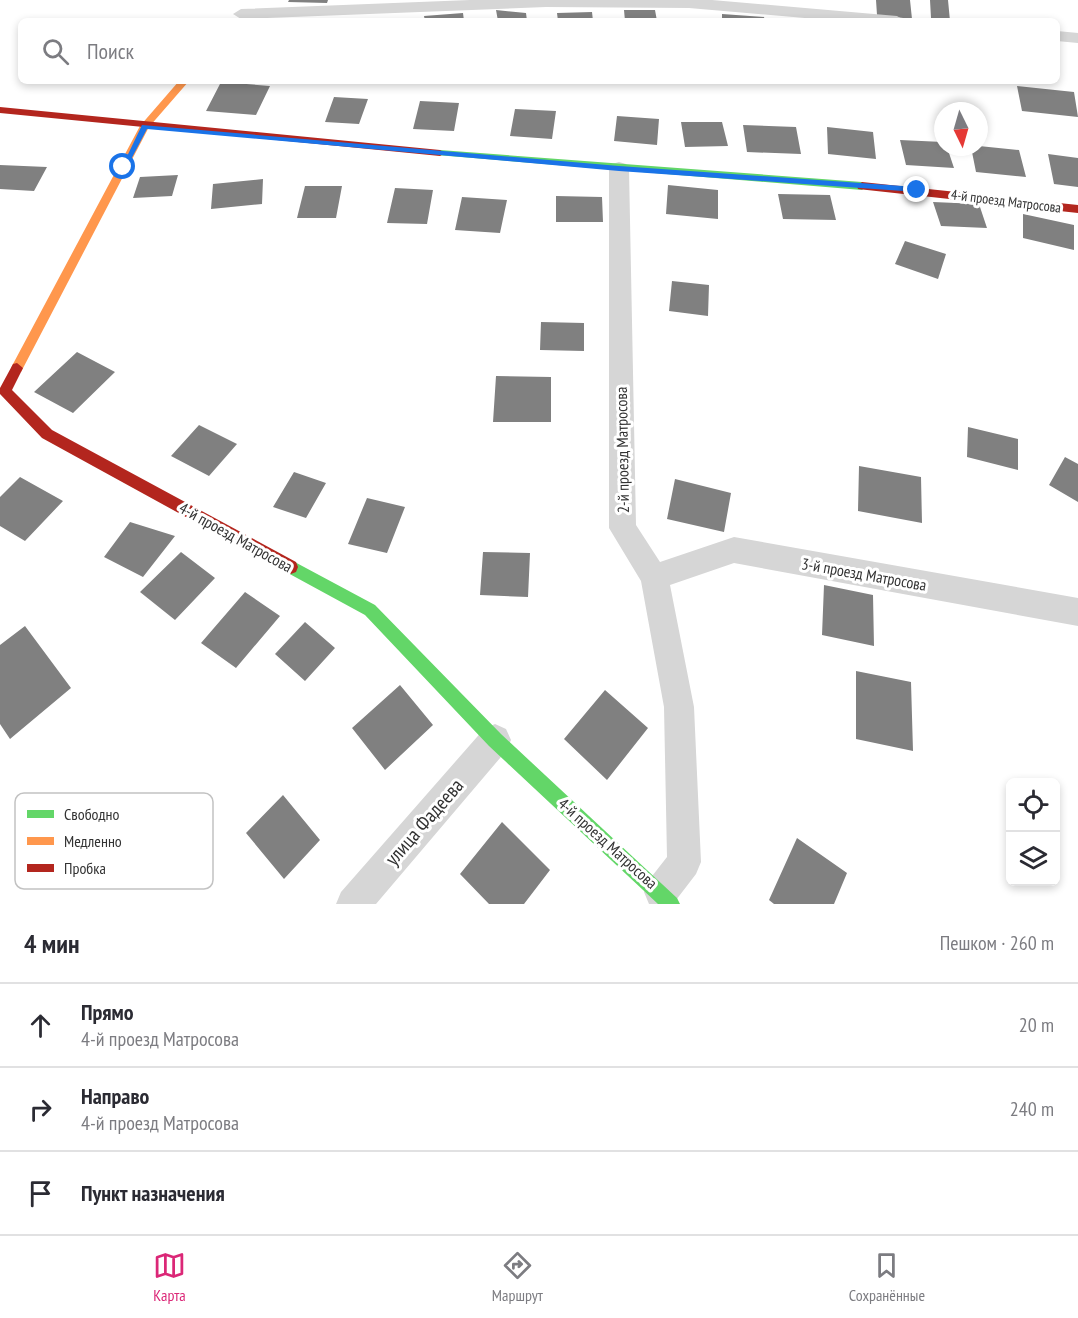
<!DOCTYPE html>
<html lang="ru">
<meta charset="utf-8">
<style>
body{margin:0;font-family:"PT Sans Narrow",sans-serif;background:#f7f7f7;color:#2b2b33}
.controls{position:absolute;right:18px;bottom:18px;display:grid;overflow:hidden;border-radius:9px;box-shadow:0 3px 9px #0003}
.controls button{width:54px;height:54px;display:grid;place-items:center;padding:0;border:0;border-bottom:2px solid #e1e1e2;background:#fff;color:#2b2b33;font:30px sans-serif}
.compass{position:absolute;left:934px;top:102px;width:54px;height:54px;border-radius:50%;background:#fff;box-shadow:0 3px 9px #0003;rotate:175deg}
.stop{position:absolute;width:18px;height:18px;margin:-14px;border:4px solid #1a73e8;border-radius:50%;background:#fff}
.stop.end{background:#1a73e8;border-color:#fff;box-shadow:0 2px 6px #0008}
.list{margin:0;padding:0;list-style:none}
h2{display:flex;justify-content:space-between;align-items:center;height:78px;margin:0;padding:0 24px;font-size:26px}
h2 small{font-size:20px;font-weight:400;color:#7c7c81}
.list li{display:grid;grid-template-columns:39px 1fr auto;gap:18px;align-items:center;box-sizing:border-box;height:84px;padding:0 24px;border-top:2px solid #e1e1e2}
.list b{display:block;font-size:22px;white-space:nowrap}
.list p{margin:0;font-size:20px;white-space:nowrap;color:#7c7c81}
.list em{font-size:20px;font-style:normal;color:#7c7c81}
.icon{flex:none;width:33px;height:33px;fill:none;stroke:currentColor;stroke-width:2;stroke-linecap:round;stroke-linejoin:round}
.map{position:relative;flex:none;width:1078px;height:904px;overflow:hidden}
.search{position:absolute;background:#fff;box-shadow:0 3px 9px #0003;left:18px;right:18px;top:18px;height:66px;display:flex;align-items:center;gap:15px;box-sizing:border-box;padding:0 21px;border-radius:9px;color:#7c7c81;font-size:22px}
.sheet{height:330px;background:#fff}
nav{display:flex;justify-content:space-around;align-items:center;box-sizing:border-box;height:84px;border-top:2px solid #e1e1e2;background:#fff;font-size:16px;color:#7c7c81}
nav a{display:grid;justify-items:center;gap:3px}
nav .on{color:#db2777}
.map>svg:first-child{display:block}
.building{fill:#808080}
.lines{fill:none;stroke-linecap:round;stroke-linejoin:round}
.street{fill:#d6d6d6;fill-rule:evenodd}
.fast{fill:#63d668;fill-rule:evenodd}
.slow{fill:#ff974d;fill-rule:evenodd}
.jam{fill:#b3261e;fill-rule:evenodd}
.route{fill:#1a73e8}
.labels{text-anchor:middle;dominant-baseline:central;stroke-width:6;stroke-linejoin:round;paint-order:stroke}
.far-street-label{font-size:14px;fill:#323232;stroke:#fff}
.street-label{font-size:16px;fill:#323232;stroke:#fff}
.near-street-label{font-size:20px;fill:#323232;stroke:#fff}
.key{fill:#fff;stroke:#c2c2c2;stroke-width:1.5}
.key-label{font-size:16px;fill:#323232}
</style>
<div class="map">
<svg width="1078" height="904" viewBox="0 0 1078 904">
<rect width="100%" height="100%" fill="#fff"/>
<path class="building" d="M289 0H328L327 3 288 2Z
M876 0H910L912 19 877 15Z
M930 0H948L950 21 931 18Z
M496 10 526 13 527 21H498Z
M624 10H655L657 21H625Z
M592 12 593 21H558L557 13Z
M463 13 464 21H425L424 16Z
M722 14 764 17 765 21H722Z
M221 82 270 86 256 115 206 111Z
M1017 86 1074 92 1078 117 1022 111Z
M334 97 368 99 359 124 325 122Z
M420 101 459 103 454 131 413 129Z
M515 109 556 111 552 139 510 136Z
M617 116 659 119 657 145 614 141Z
M681 122H722L728 146 685 147Z
M743 125 796 127 801 154 747 152Z
M827 127 873 132 876 159 828 154Z
M900 140 943 142V147H947L954 168 906 165Z
M979 146 1019 150 1026 177 976 172 971 147Z
M1048 154 1078 158V187L1054 184Z
M0 165 47 167 34 191 0 189Z
M178 175 172 196 133 198 140 177Z
M263 179 262 204 211 209 213 184Z
M668 185 718 190V219L666 214Z
M305 186H342L336 218H297Z
M395 188 433 190 427 224 387 223Z
M778 194 830 195 836 220 783 219Z
M556 196 602 197 603 222H556Z
M462 197 507 200 500 233 455 230Z
M933 202 979 204 987 228 941 226Z
M1023 214 1074 225V250L1023 238Z
M905 241 946 254 938 279 895 264Z
M672 281 709 285 708 316 669 311Z
M541 322 584 323V351L540 350Z
M77 352 115 372 73 413 34 392Z
M496 376 551 377V422H493Z
M199 425 237 444 209 476 171 456Z
M968 427 1018 439V470L967 457Z
M1065 457 1078 464V502L1049 485Z
M859 466 921 477 922 523 858 511Z
M294 472 326 483 306 518 273 507Z
M20 477 63 501 25 541 0 526V497Z
M675 479 731 493 724 532 667 519Z
M367 498 405 507 387 553 348 544Z
M130 522 175 536 143 577 104 557Z
M181 552 215 578 175 620 140 592Z
M483 552 530 553 528 597 480 595Z
M824 585 873 595 874 646 822 635Z
M245 592 280 616 236 668 201 643Z
M305 622 335 648 305 681 275 654Z
M25 626 71 688 10 739 0 724V645Z
M856 671 911 682 913 751 856 739Z
M400 685 433 725 385 770 352 728Z
M605 690 648 728 607 780 564 739Z
M283 795 320 840 284 879 246 833Z
M502 822 550 870 524 904H489L460 874Z
M797 838 847 873 834 904H774L769 900Z"/>
<g class="lines">
<path class="street" d="M470 0H712L897 16 905 21H839L689 8 546 7 241 19 233 14 241 9Z
M1057 31 1078 33V43L1057 41Z
M619 162 626 164 629 169 636 525 660 562 734 537 1078 598V626L734 563 670 585 694 707 701 862 696 874 673 904H649L644 892 649 880 667 857 664 707 641 581 609 528V169L612 164Z
M495 724 506 729 511 740 506 751 376 904H336L341 892 484 729Z"/>
<path class="fast" d="M440 150 862 182 867 186 862 190 436 155 435 153Z
M291 560 375 605 501 734 677 898 680 904H658L489 746 365 615 286 572 284 567 286 562Z"/>
<path class="slow" d="M179 81H189L149 127 21 372H13L11 368 13 364 140 126Z"/>
<path class="jam" d="M0 107 440 150 445 153 440 156 0 113Z
M862 182 1078 205V213L858 189 857 186Z
M17 363 23 368 12 390 52 430 296 562 298 567 296 572 291 574 286 572 42 438 0 394V388L13 364Z"/>
</g>
<path class="route" d="M142 125 619 166 917 187 921 190 917 192 619 171 147 129 126 169H121Z"/>
<g class="labels">
<g class="far-street-label">
<text transform="translate(1006 201) rotate(7)">4-й проезд Матросова</text>
</g>
<g class="street-label">
<text transform="translate(622 450) rotate(-91)">2-й проезд Матросова</text>
<text transform="translate(236 537) rotate(29)">4-й проезд Матросова</text>
<text transform="translate(864 574) rotate(10)">3-й проезд Матросова</text>
<text transform="translate(608 843) rotate(42)">4-й проезд Матросова</text>
</g>
<g class="near-street-label">
<text transform="translate(424 822) rotate(-49)">улица Фадеева</text>
</g>
</g>
<rect x="15" y="793" width="198" height="96" rx="9" class="key"/>
<rect x="27" y="810" width="27" height="8" fill="#63d668"/>
<rect x="27" y="837" width="27" height="8" fill="#ff974d"/>
<rect x="27" y="864" width="27" height="8" fill="#b3261e"/>
<g class="key-label">
<text x="64" y="820">Свободно</text>
<text x="64" y="847">Медленно</text>
<text x="64" y="874">Пробка</text>
</g>
</svg>
<div class="controls">
<button><svg class="icon" aria-label="locate" viewBox="0 0 24 24"><circle cx="12" cy="12" r="6"/><path d="M12 2v4M12 18v4M2 12h4M18 12h4"/></svg></button>
<button><svg class="icon" aria-label="layers" viewBox="0 0 24 24"><path d="M12 4l9 5-9 5-9-5zM3 14l9 5 9-5"/></svg></button>
</div>
<svg class="compass" viewBox="-18 -18 36 36"><path d="M0-13l5 13h-10z" fill="#e53935"/><path d="M0 13l5-13h-10z" fill="#7c7c81"/></svg>
<div class="stop" style="left:123px;top:167px"></div>
<div class="stop end" style="left:917px;top:190px"></div>
<div class="search"><svg class="icon" aria-label="search" viewBox="0 0 24 24"><circle cx="10" cy="10" r="6"/><path d="M15 15l6 6"/></svg>Поиск</div>
</div>
<section class="sheet">
<h2>4 мин<small>Пешком · 260 m</small></h2>
<ul class="list">
<li><svg class="icon" aria-label="ahead" viewBox="0 0 24 24"><path d="M12 20V5M6 11l6-6 6 6"/></svg><div><b>Прямо</b><p>4-й проезд Матросова</p></div><em>20 m</em></li>
<li><svg class="icon" aria-label="right" viewBox="0 0 24 24"><path d="M7 20v-9h11M14 6l5 5-5 5"/></svg><div><b>Направо</b><p>4-й проезд Матросова</p></div><em>240 m</em></li>
<li><svg class="icon" aria-label="arrive" viewBox="0 0 24 24"><path d="M6 21V4h12l-3 4 3 4H6"/></svg><div><b>Пункт назначения</b></div></li>
</ul>
</section>
<nav>
<a class="on"><svg class="icon" aria-label="map" viewBox="0 0 24 24"><path d="M3 6l6-2 6 2 6-2v14l-6 2-6-2-6 2zM9 4v14M15 6v14"/></svg>Карта</a>
<a><svg class="icon" aria-label="directions" viewBox="0 0 24 24"><path d="M12 3l9 9-9 9-9-9zM9 14v-3h6M13 9l2 2-2 2"/></svg>Маршрут</a>
<a><svg class="icon" aria-label="saved" viewBox="0 0 24 24"><path d="M7 4h10v16l-5-4-5 4z"/></svg>Сохранённые</a>
</nav>
